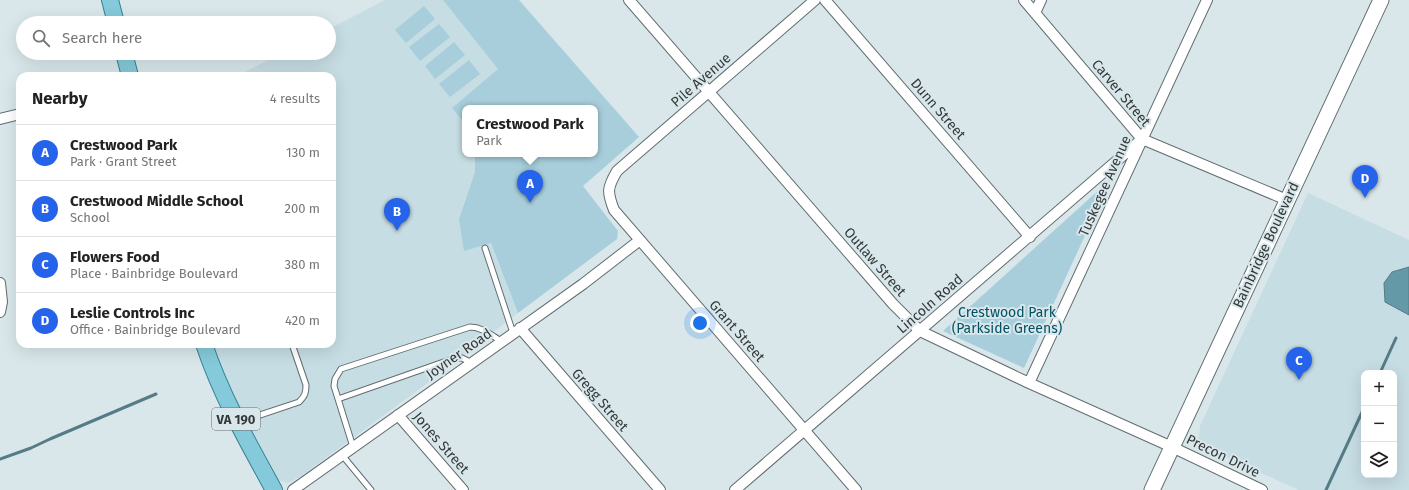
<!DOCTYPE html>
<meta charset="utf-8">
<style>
body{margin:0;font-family:"Fira Sans",sans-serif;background:#f2f2f2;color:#222}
.controls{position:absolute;right:12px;bottom:12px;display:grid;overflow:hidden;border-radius:8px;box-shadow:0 4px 16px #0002}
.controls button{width:36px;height:36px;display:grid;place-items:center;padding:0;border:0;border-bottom:1px solid #e0e0e0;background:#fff;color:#222;font:20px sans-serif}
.you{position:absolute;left:700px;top:323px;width:14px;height:14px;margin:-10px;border:3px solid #fff;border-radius:50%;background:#1a73e8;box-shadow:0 0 0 6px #1a73e833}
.badge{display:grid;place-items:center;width:26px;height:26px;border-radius:50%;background:#2563eb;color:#fff;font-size:13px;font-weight:700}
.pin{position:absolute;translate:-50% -33px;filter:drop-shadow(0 1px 2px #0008)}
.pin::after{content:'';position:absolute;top:21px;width:14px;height:12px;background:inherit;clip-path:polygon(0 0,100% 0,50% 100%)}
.popup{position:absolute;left:462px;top:105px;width:136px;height:52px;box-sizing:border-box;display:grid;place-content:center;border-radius:8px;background:#fff;filter:drop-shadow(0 1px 3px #0005);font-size:13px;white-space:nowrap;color:#767676}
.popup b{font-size:15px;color:#222}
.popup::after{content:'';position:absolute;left:50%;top:100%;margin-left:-8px;border:8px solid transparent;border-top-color:#fff}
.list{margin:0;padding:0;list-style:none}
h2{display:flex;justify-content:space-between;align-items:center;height:52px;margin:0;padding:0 16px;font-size:17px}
h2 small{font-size:13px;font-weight:400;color:#767676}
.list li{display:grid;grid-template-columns:26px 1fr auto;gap:12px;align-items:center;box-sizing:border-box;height:56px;padding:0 16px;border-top:1px solid #e0e0e0}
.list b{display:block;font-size:15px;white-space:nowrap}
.list p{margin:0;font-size:13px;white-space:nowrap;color:#767676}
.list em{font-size:13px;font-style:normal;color:#767676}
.icon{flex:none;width:22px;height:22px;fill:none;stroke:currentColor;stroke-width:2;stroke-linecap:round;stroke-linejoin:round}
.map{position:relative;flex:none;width:1409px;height:490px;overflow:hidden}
.search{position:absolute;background:#fff;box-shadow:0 4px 16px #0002;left:16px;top:16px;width:320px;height:44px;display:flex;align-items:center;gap:10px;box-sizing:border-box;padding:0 14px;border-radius:22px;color:#767676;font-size:15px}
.panel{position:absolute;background:#fff;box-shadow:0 4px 16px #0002;left:16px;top:72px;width:320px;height:276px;border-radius:12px}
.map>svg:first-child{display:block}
.built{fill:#c6dde3;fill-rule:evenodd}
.green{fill:#a7ceda}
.water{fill:#6499a7;stroke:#557c86}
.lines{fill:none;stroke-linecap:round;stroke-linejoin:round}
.stream{stroke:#557c86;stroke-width:3}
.service-casing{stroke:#626d71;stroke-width:7}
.minor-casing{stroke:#626d71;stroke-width:12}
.secondary-casing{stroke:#626d71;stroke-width:17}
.primary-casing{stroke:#348092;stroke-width:18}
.service{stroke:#fff;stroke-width:5}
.minor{stroke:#fff;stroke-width:10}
.secondary{stroke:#fff;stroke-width:15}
.primary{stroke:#85cada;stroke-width:16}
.labels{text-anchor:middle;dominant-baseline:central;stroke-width:4;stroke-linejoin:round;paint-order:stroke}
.shield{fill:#d9e7eb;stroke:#656d6f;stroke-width:1}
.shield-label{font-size:13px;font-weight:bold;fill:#33393a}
.street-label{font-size:14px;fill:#33393a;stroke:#d9e7eb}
.park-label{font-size:14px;fill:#035263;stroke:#d9e7eb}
</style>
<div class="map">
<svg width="1409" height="490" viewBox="0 0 1409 490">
<rect width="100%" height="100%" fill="#d9e7eb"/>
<path class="built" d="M385 0H443L499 69 492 75 520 108H484L481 104 465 108 462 120 465 128V154H475V172L459 219 491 243 518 313 429 382 301 476 288 483 278 480 270 471 235 403 211 344H332V76H237L282 53H329V29Z
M1308 193 1409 240V490H1299L1198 445 1200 426ZM1364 373H1394V475H1364Z"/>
<path class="green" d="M443 0H519L639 137 583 186 618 231 617 239 518 313 491 243 464 251 459 219 475 172V154H595V108H465V128L462 120 452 108 498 69Z
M424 6 435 19 406 43 395 30Z
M439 24 450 37 420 61 409 47Z
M454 42 465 55 435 79 425 66Z
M469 60 480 74 450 97 439 84Z
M1111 179 1024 368 943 331Z"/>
<path class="water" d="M1409 267V315L1385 302 1384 283 1392 272Z"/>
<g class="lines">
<path class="stream" d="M1380 373 1396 338
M0 459 31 448 50 439 156 394
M1326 490 1364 408"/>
<g class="service-casing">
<path id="service" d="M485 248 513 333
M338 399 455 358H462L472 363
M239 422 299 402C305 396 306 393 306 385L292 344
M353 447 334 386 335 379 341 369 470 327C482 327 491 335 501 341
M342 455 371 490"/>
</g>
<g class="minor-casing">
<path id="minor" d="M629 0 867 274 893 304 920 331 1029 383 1172 447 1262 490
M815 0 617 171C607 188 607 192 614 210L856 490
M825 0 1030 237
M1024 0 1142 139 1287 200
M1035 13 1041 0
M0 119 20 114
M0 283 2 302 0 312
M520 328 660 490
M1029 383 1207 0
M398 415 463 490
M293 490 583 284 640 240
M735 490 1142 139"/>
</g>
<g class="secondary-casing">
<path id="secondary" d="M1152 490 1381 0"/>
</g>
<g class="primary-casing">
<path id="primary" d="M110 0 116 23
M124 53 130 76
M204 344C221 395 248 443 274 490"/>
</g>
<use href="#service" class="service"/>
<use href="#minor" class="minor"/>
<use href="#secondary" class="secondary"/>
<use href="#primary" class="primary"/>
</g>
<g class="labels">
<rect class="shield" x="212" y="408" width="48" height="22" rx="3"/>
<g class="shield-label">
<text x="236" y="419">VA 190</text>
</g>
<g class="street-label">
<text transform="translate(701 80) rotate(-41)">Pile Avenue</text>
<text transform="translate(1121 93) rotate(50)">Carver Street</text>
<text transform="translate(938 109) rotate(49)">Dunn Street</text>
<text transform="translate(1105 186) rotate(-66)">Tuskegee Avenue</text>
<text transform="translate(1266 245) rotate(-65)">Bainbridge Boulevard</text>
<text transform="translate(875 262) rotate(49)">Outlaw Street</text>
<text transform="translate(930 304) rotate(-41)">Lincoln Road</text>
<text transform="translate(737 331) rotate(49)">Grant Street</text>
<text transform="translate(459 354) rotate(-35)">Joyner Road</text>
<text transform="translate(600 400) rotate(49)">Gregg Street</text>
<text transform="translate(441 443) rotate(49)">Jones Street</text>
<text transform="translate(1223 456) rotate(26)">Precon Drive</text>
</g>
<g class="park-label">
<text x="1007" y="312">Crestwood Park<tspan x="1007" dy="16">(Parkside Greens)</tspan></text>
</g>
</g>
</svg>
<div class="controls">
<button>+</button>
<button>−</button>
<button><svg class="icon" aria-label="layers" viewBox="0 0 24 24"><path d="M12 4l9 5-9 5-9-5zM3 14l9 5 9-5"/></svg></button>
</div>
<div class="you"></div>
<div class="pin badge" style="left:530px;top:203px">A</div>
<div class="popup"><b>Crestwood Park</b>Park</div>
<div class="pin badge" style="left:397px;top:231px">B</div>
<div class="pin badge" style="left:1299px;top:380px">C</div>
<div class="pin badge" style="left:1365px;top:198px">D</div>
<div class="search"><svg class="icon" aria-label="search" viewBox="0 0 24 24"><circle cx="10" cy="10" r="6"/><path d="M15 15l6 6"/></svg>Search here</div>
<section class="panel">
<h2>Nearby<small>4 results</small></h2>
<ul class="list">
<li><span class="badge">A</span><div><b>Crestwood Park</b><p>Park · Grant Street</p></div><em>130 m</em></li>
<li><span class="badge">B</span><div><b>Crestwood Middle School</b><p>School</p></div><em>200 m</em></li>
<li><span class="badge">C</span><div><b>Flowers Food</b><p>Place · Bainbridge Boulevard</p></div><em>380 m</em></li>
<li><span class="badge">D</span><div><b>Leslie Controls Inc</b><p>Office · Bainbridge Boulevard</p></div><em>420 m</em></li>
</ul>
</section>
</div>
